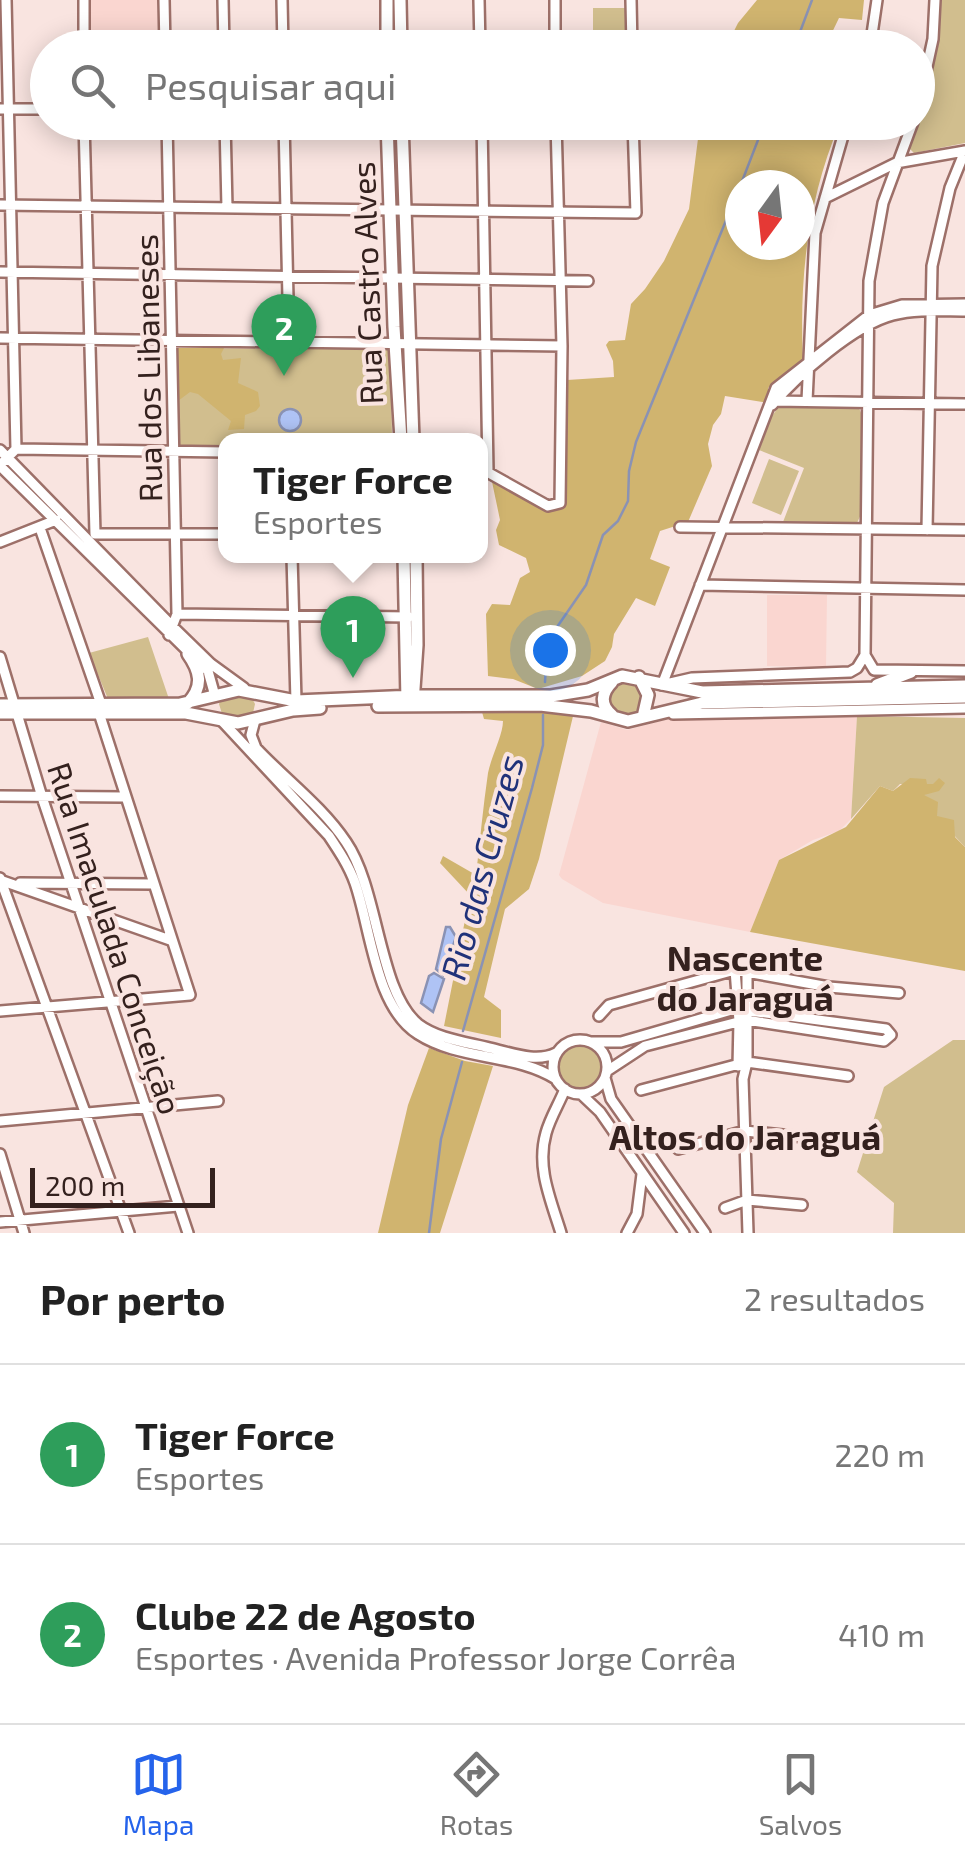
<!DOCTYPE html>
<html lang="pt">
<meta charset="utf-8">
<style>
body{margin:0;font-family:"Exo 2",sans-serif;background:#f2f2f2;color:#222}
.compass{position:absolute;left:725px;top:170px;width:90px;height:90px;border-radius:50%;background:#fff;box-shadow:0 5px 25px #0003;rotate:195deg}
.scale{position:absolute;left:30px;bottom:25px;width:185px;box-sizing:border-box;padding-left:10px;border:5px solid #34211e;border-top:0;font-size:28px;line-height:35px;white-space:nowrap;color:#34211e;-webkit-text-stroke:8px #f9e4e0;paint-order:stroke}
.you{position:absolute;left:550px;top:650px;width:35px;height:35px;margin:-25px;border:8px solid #fff;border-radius:50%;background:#1a73e8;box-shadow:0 0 0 15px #1a73e833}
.badge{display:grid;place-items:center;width:65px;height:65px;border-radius:50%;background:#2563eb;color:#fff;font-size:32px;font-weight:700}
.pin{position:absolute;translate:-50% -82px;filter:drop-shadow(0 2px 5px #0008)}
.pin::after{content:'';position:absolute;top:52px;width:35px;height:30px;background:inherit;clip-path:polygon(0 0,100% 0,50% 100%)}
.popup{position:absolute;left:218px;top:433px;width:270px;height:130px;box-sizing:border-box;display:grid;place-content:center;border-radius:20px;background:#fff;filter:drop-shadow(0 2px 8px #0005);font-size:32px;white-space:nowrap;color:#767676}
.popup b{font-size:38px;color:#222}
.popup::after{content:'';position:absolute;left:50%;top:100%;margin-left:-20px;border:20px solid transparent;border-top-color:#fff}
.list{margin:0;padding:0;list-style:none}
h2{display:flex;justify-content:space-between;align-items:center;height:130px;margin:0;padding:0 40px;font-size:42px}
h2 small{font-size:32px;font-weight:400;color:#767676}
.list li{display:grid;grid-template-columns:65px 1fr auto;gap:30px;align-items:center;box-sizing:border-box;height:180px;padding:0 40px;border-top:2px solid #e0e0e0}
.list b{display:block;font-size:38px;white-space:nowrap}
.list p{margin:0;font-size:32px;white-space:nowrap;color:#767676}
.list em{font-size:32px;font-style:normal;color:#767676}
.icon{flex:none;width:55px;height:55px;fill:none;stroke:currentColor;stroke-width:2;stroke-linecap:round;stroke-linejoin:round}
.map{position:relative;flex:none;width:965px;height:1233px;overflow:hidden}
.search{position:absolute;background:#fff;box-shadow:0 5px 25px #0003;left:30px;right:30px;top:30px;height:110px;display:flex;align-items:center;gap:25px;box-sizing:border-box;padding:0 35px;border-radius:55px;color:#767676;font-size:38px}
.sheet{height:490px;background:#fff}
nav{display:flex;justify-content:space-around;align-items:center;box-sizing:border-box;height:140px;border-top:2px solid #e0e0e0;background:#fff;font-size:28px;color:#767676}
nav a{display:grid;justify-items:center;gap:5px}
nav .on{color:#2563eb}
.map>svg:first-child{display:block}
.built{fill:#fad6d0}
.green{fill:#d1be8e}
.forest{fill:#d0b46f;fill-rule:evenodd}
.water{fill:#afc3f5;stroke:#8a92b4;stroke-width:2.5}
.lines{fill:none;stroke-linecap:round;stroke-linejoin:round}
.stream{stroke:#8a92b4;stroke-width:2.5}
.minor-casing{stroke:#9d7069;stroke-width:14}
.major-casing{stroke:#9d7069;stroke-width:16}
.minor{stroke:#fff;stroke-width:9}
.major{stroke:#fff;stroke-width:11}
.labels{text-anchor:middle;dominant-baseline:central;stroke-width:8;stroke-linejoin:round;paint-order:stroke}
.street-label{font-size:32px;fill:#34211e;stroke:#f9e4e0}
.water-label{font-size:35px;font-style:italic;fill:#20327a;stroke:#f9e4e0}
.neighbourhood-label{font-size:35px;font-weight:bold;fill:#34211e;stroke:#f9e4e0}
</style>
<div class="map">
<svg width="965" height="1233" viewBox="0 0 965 1233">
<rect width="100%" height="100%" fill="#f9e4e0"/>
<path class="built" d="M90 0H157L159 47H91Z
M767 595H827L826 667 767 666Z
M857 716 851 819 839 831 813 840 779 860 750 932 603 903 562 879 559 875 601 722 627 730 672 718Z"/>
<path class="green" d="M940 0H965V143L914 153 908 147 928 88Z
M593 8H625L626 47H593Z
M176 348 387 349 391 351 392 440H225V446L179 445Z
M780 405 859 408 864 420 863 510 857 523 783 522 804 468 759 450 772 416Z
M769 459 799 471 781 515 752 503Z
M148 637 169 699H108L89 653Z
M610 699a16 16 0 1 1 32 0a16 16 0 1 1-32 0Z
M223 695 251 696 255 704 253 713 243 719 223 717 219 704Z
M857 716 965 718V847L936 816 923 795 933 785 900 784 893 791 880 786 851 819Z
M953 1040H965V1233H893L894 1203 857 1172 884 1087Z
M557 1067a23 23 0 1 1 46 0a23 23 0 1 1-46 0Z"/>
<path class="forest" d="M757 0H864L862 20 839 18 825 47H726L738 23Z
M700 123H840C808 198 799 277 803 359L768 388V403L725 396 721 414 713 425 708 444 712 466 688 522 660 531 650 559 670 567 655 606 636 598 614 634 612 647 605 661 582 676 538 689 513 679 488 676 486 614 492 604 510 605 520 578 530 572 526 558 499 545 496 530 500 520 491 477 551 512 566 504 567 380 614 377 613 361 606 345 609 341 625 340 631 304 645 289 664 261 689 209ZM740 185H800V245H740Z
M176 348H224L221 354 223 360 241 358 238 383 258 392 260 406 256 411 245 415 244 429 228 430 231 421 198 394 190 392 178 401Z
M521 709 574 712 539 859 529 889 505 909 484 997 501 1010V1038L444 1026 470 895 440 863 443 856 476 875C480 841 483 807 488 773 491 757 503 735 503 721L484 719 482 712Z
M910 778 926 779 927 784H933L939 778 945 783 939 791 924 795 938 802 937 816 954 820 955 837 965 847V971L750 932 779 860 846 827 880 786 893 791Z
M429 1048 465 1061 493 1066 440 1233H378L408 1105Z"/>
<path class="water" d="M279 420a11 11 0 1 1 22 0a11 11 0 1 1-22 0Z
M446 927H450L456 937 443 975 436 969Z
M434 973 444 979 433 1012 421 1003 429 976Z"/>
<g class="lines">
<path class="stream" d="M794 48 812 0
M741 184 765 122
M545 682 547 648 555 630 586 585 603 535 618 521 628 501 629 471 636 442 740 186
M463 1031 532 788 543 745V715
M429 1233 441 1139 462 1062"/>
<g class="minor-casing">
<path id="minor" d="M164 0 165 48
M223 0 224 48
M282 0 283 48
M479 0 480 48
M555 0V48
M631 0 632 48
M84 48V0
M870 48 877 0
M918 108 933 39 935 0
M0 109H48
M84 122 95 534
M167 122 177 614 169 635
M225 122 227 208
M284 122 289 343
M482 122 488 471
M825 198 896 163 965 151
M0 205 636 213 633 122
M0 272 588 281
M0 338 562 346
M774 401 965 404
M807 401 815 233 847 122
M772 405C798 375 854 325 893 315 916 309 941 311 965 311
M16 449 225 452
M0 450 173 627 211 664 244 688
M0 465 16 449 6 0
M0 466 208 671 215 696
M480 468 548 506 560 503 562 346 556 122
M680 527 965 530
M40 528 101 704
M927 530 932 266 950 188 965 151
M95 534H225
M0 542 56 520
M292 556 296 701
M700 585 965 590
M177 614 409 617
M865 655 874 670 965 671
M0 657 42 797 188 1233
M666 684 692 678 850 672 857 668 865 655 869 281 883 203 913 122
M662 685 776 388 869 315 902 305 965 304
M673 714 965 708
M221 720 329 836C339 851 349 866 355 883 371 929 375 1007 418 1034 460 1061 515 1053 556 1079
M255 720 251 735 256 748C285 779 322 806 346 842 379 890 378 991 418 1024 438 1039 466 1042 490 1048 512 1053 536 1063 556 1053
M0 796 124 797
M0 878 129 1233
M0 880 170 940
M20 883 152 884
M735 970 739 1021 738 1066
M747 970V1062L743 1079 748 1233
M0 1011 190 995 99 713
M599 1016 609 1005 735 970 829 987 899 993
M553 1067a27 27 0 1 1 54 0a27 27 0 1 1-54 0Z
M591 1042H621L735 1009 886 1029 891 1035
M607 1071 645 1046 746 1020 884 1041 891 1035
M605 1078 611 1099 705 1233
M641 1090 747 1062 848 1076
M581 1094 600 1112 684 1233
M0 1121 218 1101
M678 1149 745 1131 831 1140
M0 1154 24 1233
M725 1208 747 1200 802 1205
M0 1222 178 1206
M561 1233C551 1200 536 1168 546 1133 550 1118 559 1104 565 1089
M627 1233 637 1214 642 1174"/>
</g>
<g class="major-casing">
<path id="major" d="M387 0V48
M400 0 401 48
M387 122 394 327 401 440
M402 122 413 440
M404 556 407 701
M188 654C200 671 204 686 188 703
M639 677 648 695 643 717
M877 685 911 672
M413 703 417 645 416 556
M0 705 180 704 239 690 296 701 414 696H551L588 690 622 676 702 692 965 686
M378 706 540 705 591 711 628 721 702 703 965 697
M0 713H186L238 723 293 710 320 708
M612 715C599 705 602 692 612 682"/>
</g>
<use href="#minor" class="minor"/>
<use href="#major" class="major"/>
</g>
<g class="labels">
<g class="street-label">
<text transform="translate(366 283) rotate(-92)">Rua Castro Alves</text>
<text transform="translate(147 368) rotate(-91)">Rua dos Libaneses</text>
<text transform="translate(116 938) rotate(72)">Rua Imaculada Conceição</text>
</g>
<g class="water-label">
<text transform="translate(481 867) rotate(-75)">Rio das Cruzes</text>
</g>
<g class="neighbourhood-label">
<text x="745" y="957">Nascente<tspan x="745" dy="40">do Jaraguá</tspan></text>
<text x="745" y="1136">Altos do Jaraguá</text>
</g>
</g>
</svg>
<svg class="compass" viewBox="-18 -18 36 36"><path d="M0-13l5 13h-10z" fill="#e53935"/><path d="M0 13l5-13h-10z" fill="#767676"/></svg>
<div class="scale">200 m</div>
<div class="you"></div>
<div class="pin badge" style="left:353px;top:678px;background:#2e9e5b">1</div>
<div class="popup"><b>Tiger Force</b>Esportes</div>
<div class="pin badge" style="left:284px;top:376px;background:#2e9e5b">2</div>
<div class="search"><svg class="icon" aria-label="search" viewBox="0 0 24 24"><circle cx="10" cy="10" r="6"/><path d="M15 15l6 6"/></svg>Pesquisar aqui</div>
</div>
<section class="sheet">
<h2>Por perto<small>2 resultados</small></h2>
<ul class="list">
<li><span class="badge" style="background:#2e9e5b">1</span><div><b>Tiger Force</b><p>Esportes</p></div><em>220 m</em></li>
<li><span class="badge" style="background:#2e9e5b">2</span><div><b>Clube 22 de Agosto</b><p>Esportes · Avenida Professor Jorge Corrêa</p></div><em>410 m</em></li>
</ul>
</section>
<nav>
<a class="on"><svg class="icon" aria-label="map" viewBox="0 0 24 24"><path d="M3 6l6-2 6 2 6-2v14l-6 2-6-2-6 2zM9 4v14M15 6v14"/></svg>Mapa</a>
<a><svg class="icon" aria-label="directions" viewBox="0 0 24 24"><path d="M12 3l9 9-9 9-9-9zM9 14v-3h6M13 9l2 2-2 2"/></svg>Rotas</a>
<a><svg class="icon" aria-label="saved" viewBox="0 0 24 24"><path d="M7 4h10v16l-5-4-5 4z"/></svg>Salvos</a>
</nav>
